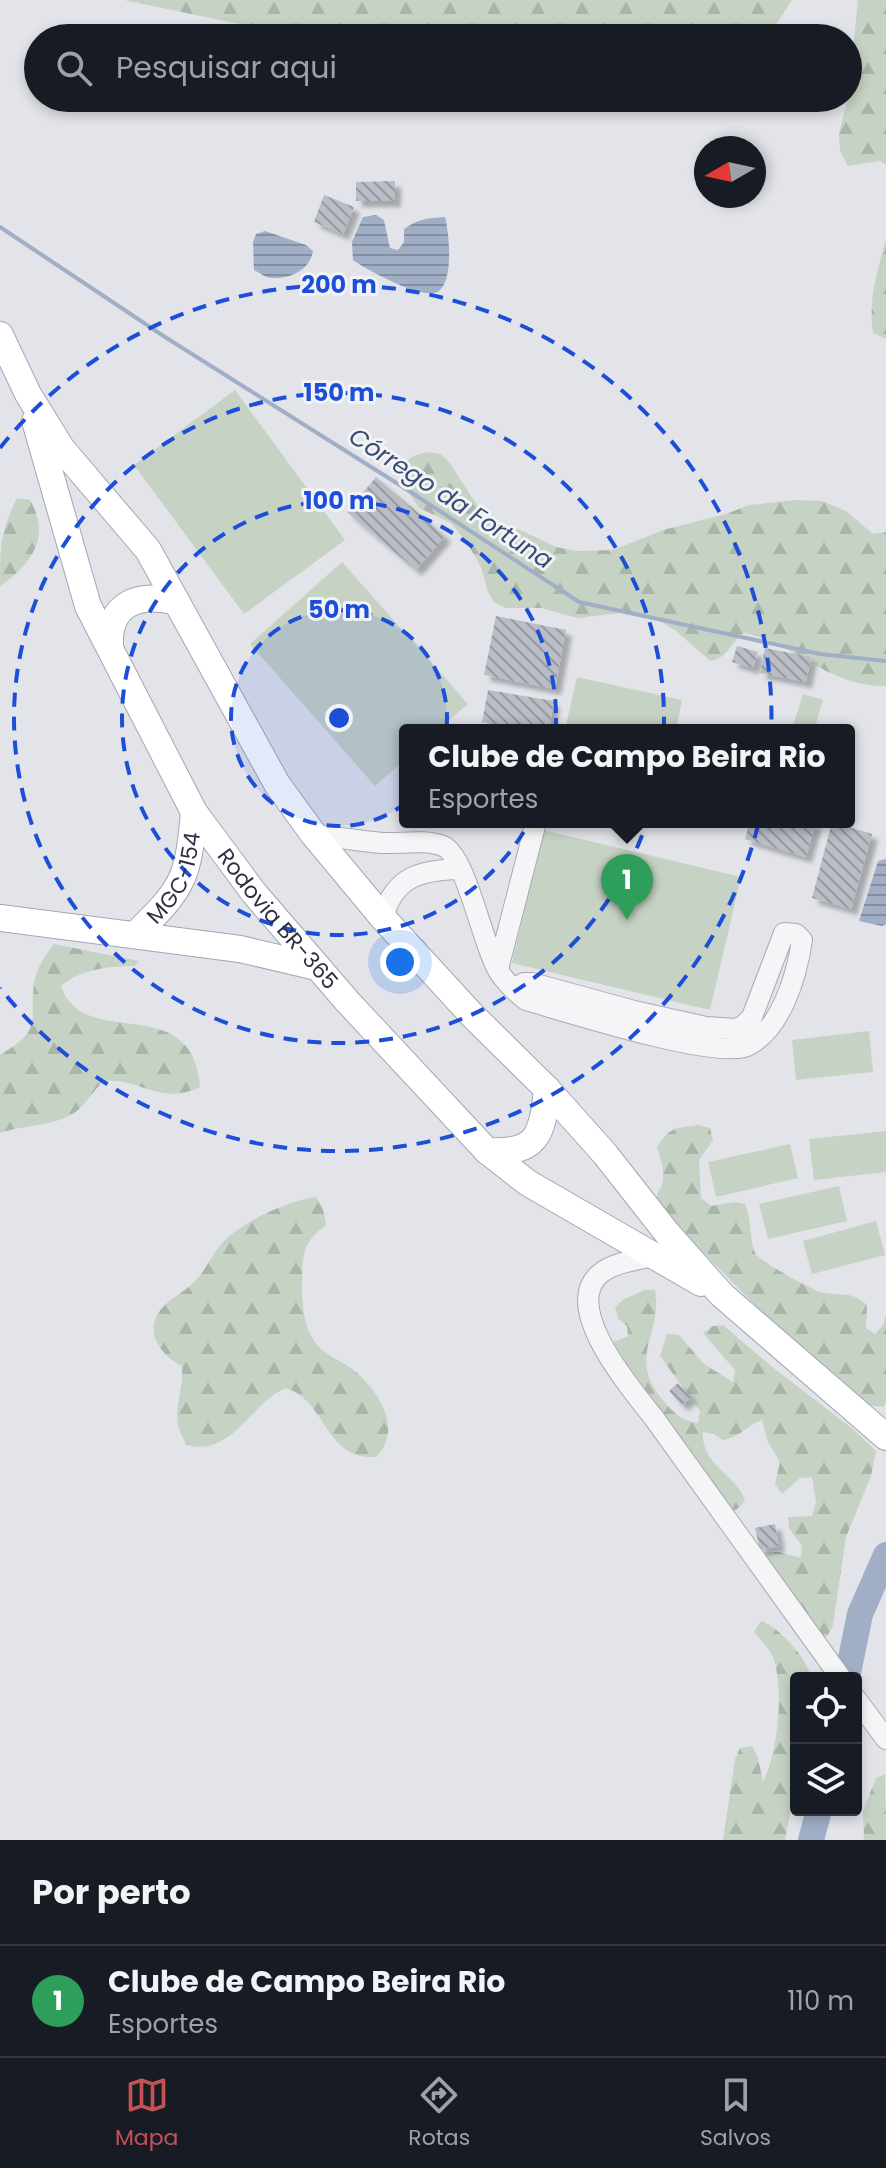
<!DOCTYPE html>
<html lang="pt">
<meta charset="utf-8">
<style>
body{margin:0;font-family:Poppins,sans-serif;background:#242831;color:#f1f3f6}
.controls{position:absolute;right:24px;bottom:24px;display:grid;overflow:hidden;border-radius:8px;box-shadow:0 4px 12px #0003}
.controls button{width:72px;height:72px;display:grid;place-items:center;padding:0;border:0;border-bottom:2px solid #363941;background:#171b24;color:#f1f3f6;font:40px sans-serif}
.compass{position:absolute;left:694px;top:136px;width:72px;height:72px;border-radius:50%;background:#171b24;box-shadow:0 4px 12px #0003;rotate:261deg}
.you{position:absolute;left:400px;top:962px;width:28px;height:28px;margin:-20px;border:6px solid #fff;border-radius:50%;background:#1a73e8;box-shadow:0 0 0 12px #1a73e833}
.badge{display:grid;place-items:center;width:52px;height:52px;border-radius:50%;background:#c35255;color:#fff;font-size:26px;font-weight:700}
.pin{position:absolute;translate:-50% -66px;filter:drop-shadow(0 2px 4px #0008)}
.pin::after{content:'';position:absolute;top:42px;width:28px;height:24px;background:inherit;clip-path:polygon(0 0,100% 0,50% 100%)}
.popup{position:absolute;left:399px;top:724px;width:456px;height:104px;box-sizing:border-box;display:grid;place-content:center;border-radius:8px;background:#171b24;filter:drop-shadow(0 2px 6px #0005);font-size:26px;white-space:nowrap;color:#9ea1a6}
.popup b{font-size:30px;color:#f1f3f6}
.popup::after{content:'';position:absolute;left:50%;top:100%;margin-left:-16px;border:16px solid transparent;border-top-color:#171b24}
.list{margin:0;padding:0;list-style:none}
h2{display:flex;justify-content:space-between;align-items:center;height:104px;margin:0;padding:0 32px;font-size:34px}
h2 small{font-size:26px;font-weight:400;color:#9ea1a6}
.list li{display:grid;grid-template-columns:52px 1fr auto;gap:24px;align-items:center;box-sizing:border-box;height:112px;padding:0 32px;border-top:2px solid #363941}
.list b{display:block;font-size:30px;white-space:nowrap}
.list p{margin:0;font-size:26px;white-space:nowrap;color:#9ea1a6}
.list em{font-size:26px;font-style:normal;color:#9ea1a6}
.icon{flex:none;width:44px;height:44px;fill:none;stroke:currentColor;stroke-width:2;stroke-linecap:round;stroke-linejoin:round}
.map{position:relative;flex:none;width:886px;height:1840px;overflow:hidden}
.search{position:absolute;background:#171b24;box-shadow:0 4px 12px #0003;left:24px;right:24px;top:24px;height:88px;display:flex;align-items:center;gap:20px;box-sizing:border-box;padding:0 28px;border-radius:44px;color:#9ea1a6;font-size:30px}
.sheet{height:216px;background:#171b24}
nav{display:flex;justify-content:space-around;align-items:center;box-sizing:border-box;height:112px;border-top:2px solid #363941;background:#171b24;font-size:22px;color:#9ea1a6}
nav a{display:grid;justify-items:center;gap:4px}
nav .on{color:#c35255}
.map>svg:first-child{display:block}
.forest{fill:url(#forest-firs)}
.park{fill:#c6d2c4}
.water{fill:url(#water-rules)}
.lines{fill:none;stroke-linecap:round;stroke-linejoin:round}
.stream{stroke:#a0aec6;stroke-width:4}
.river{stroke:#a0aec6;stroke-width:26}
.building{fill:url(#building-back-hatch);filter:url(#shadow)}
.minor-casing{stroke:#a8aab3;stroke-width:22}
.major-casing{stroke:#a2a7b4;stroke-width:28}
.minor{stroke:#f5f5f8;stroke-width:20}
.major{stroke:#fff;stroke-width:26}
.ring{fill:none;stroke:#1d4ed8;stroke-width:4;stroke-dasharray:14 10}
.labels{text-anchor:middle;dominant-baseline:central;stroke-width:6;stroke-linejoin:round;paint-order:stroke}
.street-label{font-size:22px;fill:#2c3040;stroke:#f2f3f7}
.water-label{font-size:24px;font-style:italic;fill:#394b70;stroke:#f2f3f7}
.centre{fill:#1d4ed8;stroke:#f2f3f7;stroke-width:4}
.ring-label{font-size:24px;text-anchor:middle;font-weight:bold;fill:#1d4ed8;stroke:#f2f3f7;stroke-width:6;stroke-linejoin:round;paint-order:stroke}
</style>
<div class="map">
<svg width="886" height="1840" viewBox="0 0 886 1840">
<defs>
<pattern id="forest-firs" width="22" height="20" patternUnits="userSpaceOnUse" patternTransform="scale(2)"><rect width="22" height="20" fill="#c6d2c4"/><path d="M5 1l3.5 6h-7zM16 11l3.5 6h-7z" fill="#aab5a9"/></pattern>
<pattern id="water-rules" width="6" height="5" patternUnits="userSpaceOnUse" patternTransform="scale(2)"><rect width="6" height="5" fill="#a0aec6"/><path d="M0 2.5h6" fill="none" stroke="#838ea2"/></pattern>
<pattern id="building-back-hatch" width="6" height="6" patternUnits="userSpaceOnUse" patternTransform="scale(2)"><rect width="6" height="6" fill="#babdc6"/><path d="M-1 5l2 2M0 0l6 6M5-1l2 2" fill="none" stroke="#979aa2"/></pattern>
<filter id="shadow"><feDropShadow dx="6" dy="6" stdDeviation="2" flood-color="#0004"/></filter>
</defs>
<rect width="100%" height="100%" fill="#e2e4e9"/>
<path class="forest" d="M124 0H792L767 38H307Z
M858 0H886V165L880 161 848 166 840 151 839 133 848 98Z
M886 240V339L873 333C868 300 877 271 886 240Z
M429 452 441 454 449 462 483 514 494 522 518 529 556 547 578 551 613 550 663 530 726 514 749 505 796 500 822 501 846 511 873 534 886 532V686C840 687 808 658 768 640 761 637 752 635 744 633 729 643 729 658 710 661L675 630 651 616 628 612 577 618 541 608H505L494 602 488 592 481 567 466 541 451 523 419 508 399 479C401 461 411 455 429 452Z
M17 498 30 500C51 537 32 564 0 586 0 548 0 533 17 498Z
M54 944 139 961 135 966C110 966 80 969 61 986 83 1053 193 988 200 1087 160 1106 141 1078 104 1081 93 1090 86 1105 74 1113 55 1126 22 1125 0 1133V1055C44 1028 29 1025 34 983 36 968 46 955 54 944Z
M698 1125 710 1128 713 1140 699 1160 701 1198 711 1206 734 1202 745 1204C752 1220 749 1239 755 1253 759 1261 809 1288 820 1292 839 1297 852 1290 867 1305L866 1328 875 1334 883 1325 886 1314V1403L883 1407 868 1405 768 1318 656 1205C656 1196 657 1194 661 1187 666 1175 661 1159 657 1148 668 1127 676 1128 698 1125Z
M316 1197 323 1208 326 1225C304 1242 303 1251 302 1278 302 1298 302 1321 313 1339 323 1356 342 1360 356 1372 380 1393 403 1430 376 1457 324 1460 328 1402 286 1388 252 1401 233 1457 187 1445 167 1414 184 1399 182 1366 158 1354 141 1327 166 1304 175 1296 187 1290 195 1281 206 1270 212 1254 223 1242 242 1222 289 1200 316 1197Z
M644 1290H655C663 1338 624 1357 666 1404 676 1415 683 1421 698 1423L700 1411 660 1356 667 1334 679 1335 704 1364 733 1382 735 1370 703 1333 713 1326 723 1325 771 1366 854 1430 876 1451 871 1476 846 1537 833 1625 828 1635 818 1643 758 1560 766 1552H779L801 1558 802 1546 789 1528 788 1517 812 1516 816 1502 812 1477 800 1478 782 1494 775 1484 780 1462 768 1442 762 1420C747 1425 739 1438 723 1440L714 1434 703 1432C701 1466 736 1473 745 1501L736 1510 725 1511 605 1342 617 1341 628 1336 627 1326 618 1318 615 1307 623 1300Z
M761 1621C778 1626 809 1660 811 1678H796V1785L785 1840H723L735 1759 740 1748 752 1746 758 1758 763 1782C778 1753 783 1695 775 1663 772 1650 762 1642 754 1632Z
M885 1774 886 1840H864L863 1811 876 1778Z"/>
<path class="park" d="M235 390 345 540 244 614 134 465Z
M342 562 468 704 438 730H405V760L375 786 250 644Z
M577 677 682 700 676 730H565Z
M803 694 823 700 814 730 792 729Z
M543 830 741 877 710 1010 512 963Z
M869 1031 873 1072 796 1080 792 1040Z
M886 1131V1172L814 1180 809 1139Z
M790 1144 798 1178 716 1197 708 1162Z
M839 1186 847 1221 768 1239 759 1204Z
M876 1221 885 1255 812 1274 803 1241Z"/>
<path class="water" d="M376 215 384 220 390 248 398 250 404 242V229C418 219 428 218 445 217 449 233 454 279 439 291 425 302 367 270 353 260L352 242 363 217Z
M265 231 306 245 313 251C310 270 290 279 272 278 266 278 260 273 254 270L253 242 256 234Z
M886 859V924L882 926 859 921 878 861Z"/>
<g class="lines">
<path class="stream" d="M0 227 165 337 406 489 579 602 820 654 886 661"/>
<path class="river" d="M847 1678 860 1614 886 1555
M811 1840 819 1810"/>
</g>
<path class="building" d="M395 181V201H356V182Z
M324 195 354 207 343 234 314 222Z
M376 477 445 536 416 570 347 512Z
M496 616 566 630 555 689 484 675Z
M737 646 758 652 753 668 732 662Z
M765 648 811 657 806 682 760 673Z
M488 690 554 701 549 730H528L482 722Z
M750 822H816L806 857 745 839Z
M832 822 872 834 851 909 812 898Z
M678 1383 691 1397 682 1405 669 1391Z
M775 1524 779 1546 760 1550 755 1528Z"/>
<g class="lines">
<g class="minor-casing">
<path id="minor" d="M314 835C337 837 359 841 382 843 401 844 425 839 443 846 467 856 483 950 501 975 507 983 518 994 526 1000 565 1011 717 1060 747 1046 781 1030 797 975 802 940L796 934 784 933 752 1017 743 1026 736 1029 706 1027 634 1011 532 983H524L515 988
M383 918C394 876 421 870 460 869
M498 969 536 822
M654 1256C637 1260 615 1262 601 1273 559 1306 632 1390 654 1418L841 1678
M856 1699 886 1739"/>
</g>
<g class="major-casing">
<g id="major">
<path d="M0 335 28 394 62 449 148 550 277 784 314 835 383 918 471 1014 547 1089 605 1154 667 1233 722 1295 886 1437"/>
<path id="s1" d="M35 421 88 606 194 812 254 893 347 1001 487 1151 528 1183 701 1283"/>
<path d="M110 646C108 603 139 592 177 602"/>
<path d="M0 918 240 949 317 967"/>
<path id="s2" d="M136 934C184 887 188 879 194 812"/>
<path d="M487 1151C537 1154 543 1135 547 1089"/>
</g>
</g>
<use href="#minor" class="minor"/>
<use href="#major" class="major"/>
</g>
<circle cx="339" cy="718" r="108" fill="#1d4ed8" fill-opacity=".12"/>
<g class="ring">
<circle cx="339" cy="718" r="108"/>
<circle cx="339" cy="718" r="217"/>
<circle cx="339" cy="718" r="325"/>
<path d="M0 448A433 433 0 1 1 0 988"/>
</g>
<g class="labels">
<g class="street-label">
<text stroke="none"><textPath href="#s2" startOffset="70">MGC-154</textPath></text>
<text stroke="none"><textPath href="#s1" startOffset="560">Rodovia BR-365</textPath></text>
</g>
<g class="water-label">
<text transform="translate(451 498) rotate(33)">Córrego da Fortuna</text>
</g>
</g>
<circle cx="339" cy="718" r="12" class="centre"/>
<g class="ring-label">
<text x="339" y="293">200 m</text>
<text x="339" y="401">150 m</text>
<text x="339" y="509">100 m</text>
<text x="339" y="618">50 m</text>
</g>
</svg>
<div class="controls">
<button><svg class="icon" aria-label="locate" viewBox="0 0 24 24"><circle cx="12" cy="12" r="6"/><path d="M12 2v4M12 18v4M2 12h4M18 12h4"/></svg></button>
<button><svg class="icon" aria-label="layers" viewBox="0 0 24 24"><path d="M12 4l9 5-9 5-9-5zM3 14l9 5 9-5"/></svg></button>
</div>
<svg class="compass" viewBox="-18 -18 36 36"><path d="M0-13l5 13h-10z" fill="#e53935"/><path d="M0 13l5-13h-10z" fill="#9ea1a6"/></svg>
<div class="you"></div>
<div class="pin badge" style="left:627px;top:920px;background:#2e9e5b">1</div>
<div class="popup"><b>Clube de Campo Beira Rio</b>Esportes</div>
<div class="search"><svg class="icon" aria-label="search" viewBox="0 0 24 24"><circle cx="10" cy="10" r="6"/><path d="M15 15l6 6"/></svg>Pesquisar aqui</div>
</div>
<section class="sheet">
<h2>Por perto<small></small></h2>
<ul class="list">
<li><span class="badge" style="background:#2e9e5b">1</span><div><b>Clube de Campo Beira Rio</b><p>Esportes</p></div><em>110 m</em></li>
</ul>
</section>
<nav>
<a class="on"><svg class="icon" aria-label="map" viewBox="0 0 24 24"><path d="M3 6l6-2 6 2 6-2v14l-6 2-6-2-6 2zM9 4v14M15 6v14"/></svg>Mapa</a>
<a><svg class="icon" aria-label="directions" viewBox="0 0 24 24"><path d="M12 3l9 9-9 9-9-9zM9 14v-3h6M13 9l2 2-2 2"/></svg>Rotas</a>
<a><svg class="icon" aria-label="saved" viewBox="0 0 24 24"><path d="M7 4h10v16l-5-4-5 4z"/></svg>Salvos</a>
</nav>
